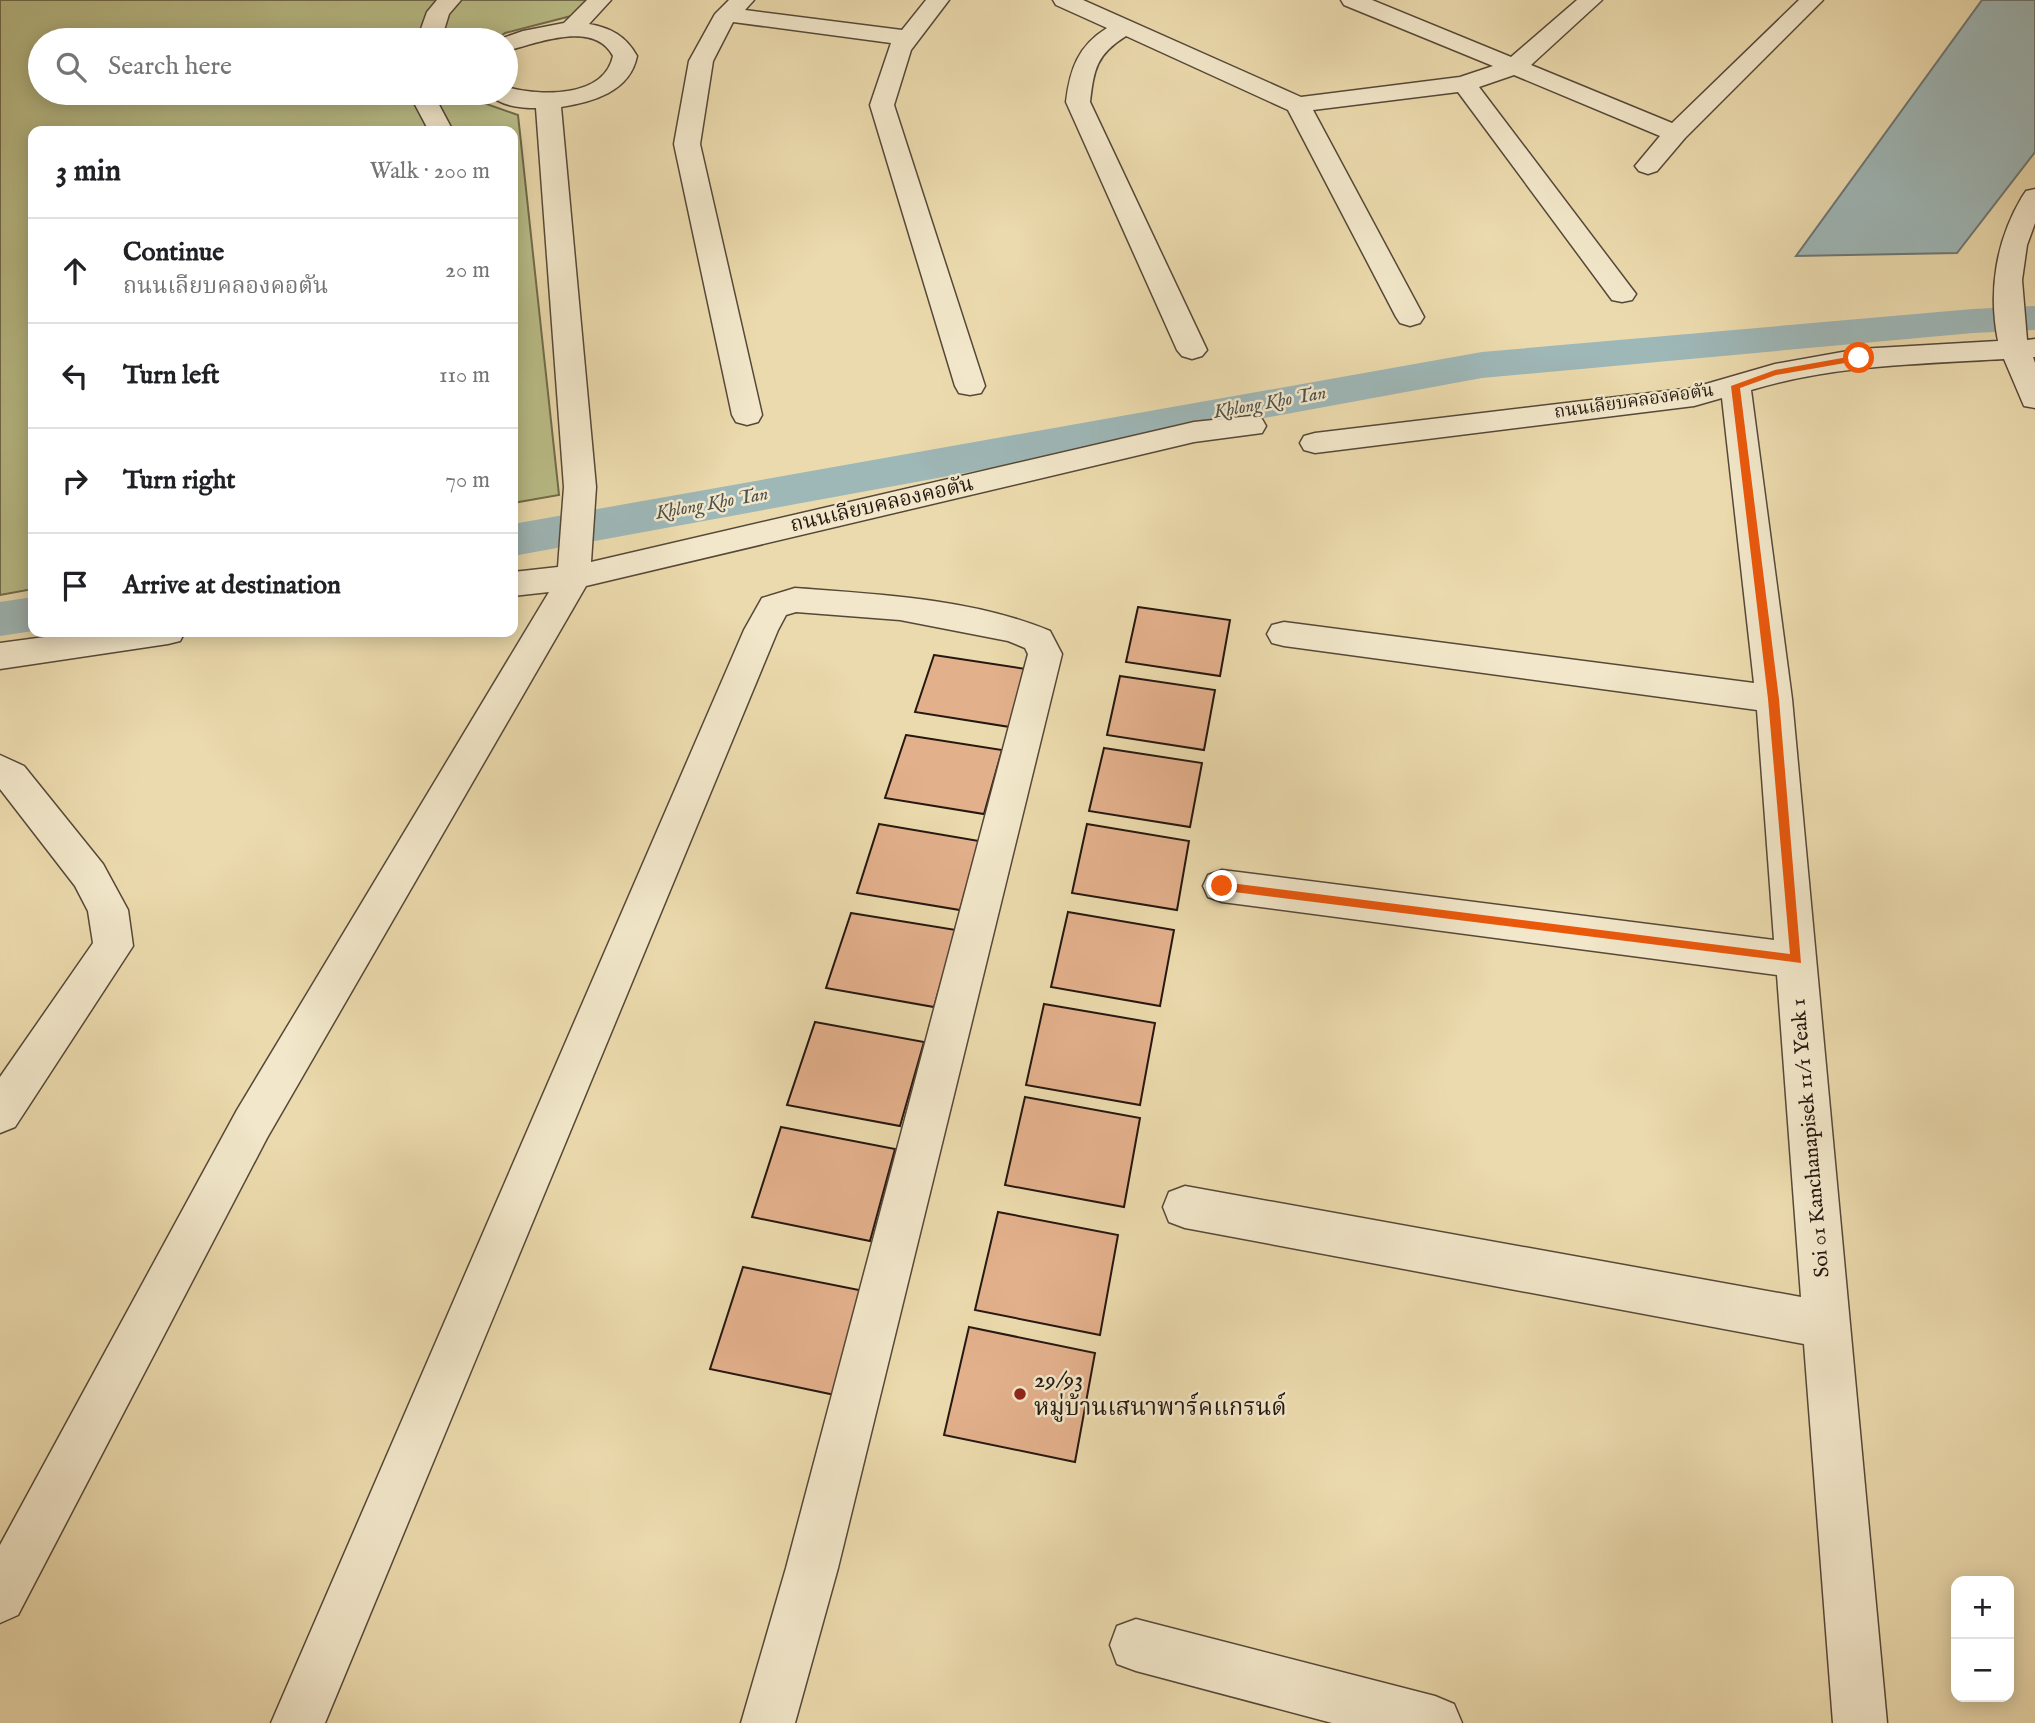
<!DOCTYPE html>
<meta charset="utf-8">
<style>
body{margin:0;font-family:"IM FELL English","Noto Serif Thai",serif;background:#f2f2f2;color:#202124}
.controls{position:absolute;right:21px;bottom:21px;display:grid;overflow:hidden;border-radius:14px;box-shadow:0 4px 18px #0003}
.controls button{width:63px;height:63px;display:grid;place-items:center;padding:0;border:0;border-bottom:2px solid #e0e0e0;background:#fff;color:#202124;font:35px sans-serif}
.stop{position:absolute;width:21px;height:21px;margin:-16px;border:5px solid #ea580c;border-radius:50%;background:#fff}
.stop.end{background:#ea580c;border-color:#fff;box-shadow:0 2px 7px #0008}
.list{margin:0;padding:0;list-style:none}
h2{display:flex;justify-content:space-between;align-items:center;height:91px;margin:0;padding:0 28px;font-size:30px}
h2 small{font-size:23px;font-weight:400;color:#757577}
.list li{display:grid;grid-template-columns:46px 1fr auto;gap:21px;align-items:center;box-sizing:border-box;height:105px;padding:0 28px;border-top:2px solid #e0e0e0}
.list b{display:block;font-size:26px;white-space:nowrap}
.list p{margin:0;font-size:23px;white-space:nowrap;color:#757577}
.list em{font-size:23px;font-style:normal;color:#757577}
.icon{flex:none;width:38px;height:38px;fill:none;stroke:currentColor;stroke-width:2;stroke-linecap:round;stroke-linejoin:round}
.map{position:relative;flex:none;width:2035px;height:1723px;overflow:hidden}
.search{position:absolute;background:#fff;box-shadow:0 4px 18px #0003;left:28px;top:28px;width:490px;height:77px;display:flex;align-items:center;gap:18px;box-sizing:border-box;padding:0 24px;border-radius:38px;color:#757577;font-size:26px}
.panel{position:absolute;background:#fff;box-shadow:0 4px 18px #0003;left:28px;top:126px;width:490px;height:511px;border-radius:14px}
.map>svg:first-child{display:block}
.green{fill:#babe88;stroke:#706b4c;stroke-width:2}
.water{fill:#9eb7b7;stroke:#6e7775;stroke-width:2}
.lines{fill:none;stroke-linecap:round;stroke-linejoin:round}
.canal{fill:#9eb7b7;fill-rule:evenodd}
.building{fill:#e3b08c;stroke:#251811;stroke-width:2}
.street-casing{stroke:#564838;stroke-width:3}
.street{fill:#f2e7ca;fill-rule:evenodd}
.route{fill:#ea580c}
.poi-dot{fill:#8f2418;stroke:#f2e7ca;stroke-width:2.5}
.labels{text-anchor:middle;dominant-baseline:central;stroke-width:5;stroke-linejoin:round;paint-order:stroke}
.far-street-label{font-size:18px;fill:#251811;stroke:#f2e7ca}
.far-water-label{font-size:19px;font-style:italic;fill:#4f504b;stroke:#f2e7ca}
.street-label{font-size:21px;fill:#251811;stroke:#f2e7ca}
.near-poi-label{font-size:24px;fill:#251811;stroke:#f2e7ca;text-anchor:start}
</style>
<div class="map">
<svg width="2035" height="1723" viewBox="0 0 2035 1723">
<rect width="100%" height="100%" fill="#ebdaad"/>
<filter id="stains"><feTurbulence type="fractalNoise" baseFrequency=".00286" numOctaves="4"/><feColorMatrix values="0 0 0 0 .2 0 0 0 0 .09 0 0 0 0 .02 0 0 0 .5 -.17"/></filter>
<radialGradient id="worn" r=".72"><stop offset=".6" stop-color="#630" stop-opacity="0"/><stop offset="1" stop-color="#630" stop-opacity=".3"/></radialGradient>
<path class="green" d="M0 0H591L571 16 505 33 496 40H40V93H470L475 100 518 115 559 495 513 503V131H33V589L0 595Z"/>
<path class="water" d="M1982 0H2035V152L1957 253 1796 256Z"/>
<g class="lines">
<path class="canal" d="M2035 306V330L1973 333 1482 378 513 556V524L1482 352 1973 309Z
M33 597V631L0 636V602Z"/>
</g>
<path class="building" d="M1138 607 1230 620 1220 676 1126 662Z
M934 655 1026 669 1010 727 915 712Z
M1120 676 1215 690 1204 750 1107 735Z
M906 735 1002 750 984 814 885 798Z
M1104 748 1202 763 1190 827 1089 811Z
M879 824 979 841 960 910 857 893Z
M1087 824 1189 841 1177 910 1072 893Z
M1068 912 1174 930 1160 1006 1051 987Z
M851 913 956 930 934 1007 826 988Z
M1044 1004 1155 1023 1140 1105 1026 1085Z
M815 1022 924 1042 900 1126 787 1105Z
M1025 1097 1140 1118 1124 1207 1005 1185Z
M781 1127 895 1149 870 1241 752 1217Z
M998 1212 1118 1235 1100 1335 975 1310Z
M743 1267 864 1291 835 1395 710 1369Z
M969 1327 1095 1353 1075 1462 944 1435Z"/>
<g class="lines">
<g class="street-casing">
<path id="street" d="M437 0H461L449 14 441 40H417L427 12Z
M587 0H611L589 24C611 28 626 36 637 56 630 92 592 102 561 107L596 487 591 562 1194 422 1251 416 1262 419 1266 426 1262 433 1194 442 586 586 267 1138 18 1615 0 1623V1545L237 1110 549 592 513 596V572L558 567 564 487 536 108C522 108 498 106 489 93H506V87C538 96 604 99 613 56 594 19 535 44 506 51V40H497L523 31 564 23Z
M729 0H754L745 10 902 30 926 0H949L911 50 894 105 985 386 981 393 970 395 959 393 955 386 870 105 891 43 733 22 713 61 700 144 762 415 758 422 747 425 736 422 732 415 674 144 689 61 715 14Z
M1053 0H1083L1301 97 1460 77 1493 66 1344 5 1341 0H1372L1511 57 1577 0H1602L1531 65 1672 123 1799 0H1823L1685 138 1657 171 1648 174 1639 171 1635 166 1660 136 1514 75 1479 87 1636 294 1632 300 1622 302 1612 300 1458 92 1313 110 1424 317 1420 323 1410 326 1400 323 1396 317 1288 110 1126 36C1096 55 1094 69 1090 102L1207 350 1202 356 1192 359 1182 356 1177 350 1066 102C1070 69 1078 46 1107 28L1056 5Z
M412 93H436V99L453 131H429L412 99Z
M2035 189V223L2027 245 2022 280 2027 340 2035 339V357H2033L2035 363V408L2024 406 2004 359C1919 364 1834 365 1751 390L1792 699 1887 1723H1833L1804 1344 1185 1228 1169 1222 1163 1207 1169 1192 1185 1186 1801 1297 1777 975 1222 902 1208 897 1203 886 1208 875 1222 870 1774 940 1757 710 1284 646 1272 643 1267 634 1272 625 1284 622 1754 683 1722 398 1694 406 1315 453 1304 450 1300 443 1304 436 1315 433 1692 388 1775 364 1859 349 1998 341C1988 291 1996 241 2022 197L2026 191Z
M795 588C877 594 974 599 1050 631L1062 654 838 1568 795 1723H741L786 1568 1028 654 1025 648 1008 641 900 620 796 612 786 615 778 630 325 1723H271L744 630 762 598Z
M82 632H185L180 641 168 644 0 669V643Z
M0 755 24 766 103 864 128 910 133 946 15 1127 0 1133V1077L93 943 88 911 75 886 0 789Z
M1136 1619 1435 1696 1454 1704 1462 1723H1332L1136 1671 1117 1664 1110 1645 1117 1626Z"/>
</g>
<use href="#street" class="street"/>
</g>
<path class="route" d="M1859 355 1863 358 1862 360 1776 375 1740 388 1779 699 1801 963 1218 890V883L1222 882 1790 954 1768 699 1731 386 1775 370Z"/>
<circle class="poi-dot" cx="1020" cy="1394" r="7"/>
<g class="labels">
<g class="far-street-label">
<text transform="translate(1634 402) rotate(-8)">ถนนเลียบคลองคอตัน</text>
</g>
<g class="far-water-label">
<text transform="translate(1270 403) rotate(-10)">Khlong Kho Tan</text>
<text transform="translate(712 504) rotate(-10)">Khlong Kho Tan</text>
</g>
<g class="street-label">
<text transform="translate(882 505) rotate(-13)">ถนนเลียบคลองคอตัน</text>
<text transform="translate(1811 1138) rotate(-95)">Soi 01 Kanchanapisek 11/1 Yeak 1</text>
</g>
<g class="near-poi-label">
<text x="1034" y="1380">29/93<tspan x="1034" dy="28">หมู่บ้านเสนาพาร์คแกรนด์</tspan></text>
</g>
</g>
<rect width="100%" height="100%" filter="url(#stains)"/>
<rect width="100%" height="100%" fill="url(#worn)"/>
</svg>
<div class="controls">
<button>+</button>
<button>−</button>
</div>
<div class="stop" style="left:1859px;top:358px"></div>
<div class="stop end" style="left:1222px;top:886px"></div>
<div class="search"><svg class="icon" aria-label="search" viewBox="0 0 24 24"><circle cx="10" cy="10" r="6"/><path d="M15 15l6 6"/></svg>Search here</div>
<section class="panel">
<h2>3 min<small>Walk · 200 m</small></h2>
<ul class="list">
<li><svg class="icon" aria-label="ahead" viewBox="0 0 24 24"><path d="M12 20V5M6 11l6-6 6 6"/></svg><div><b>Continue</b><p>ถนนเลียบคลองคอตัน</p></div><em>20 m</em></li>
<li><svg class="icon" aria-label="left" viewBox="0 0 24 24"><path d="M17 20v-9H6M10 6l-5 5 5 5"/></svg><div><b>Turn left</b></div><em>110 m</em></li>
<li><svg class="icon" aria-label="right" viewBox="0 0 24 24"><path d="M7 20v-9h11M14 6l5 5-5 5"/></svg><div><b>Turn right</b></div><em>70 m</em></li>
<li><svg class="icon" aria-label="arrive" viewBox="0 0 24 24"><path d="M6 21V4h12l-3 4 3 4H6"/></svg><div><b>Arrive at destination</b></div></li>
</ul>
</section>
</div>
